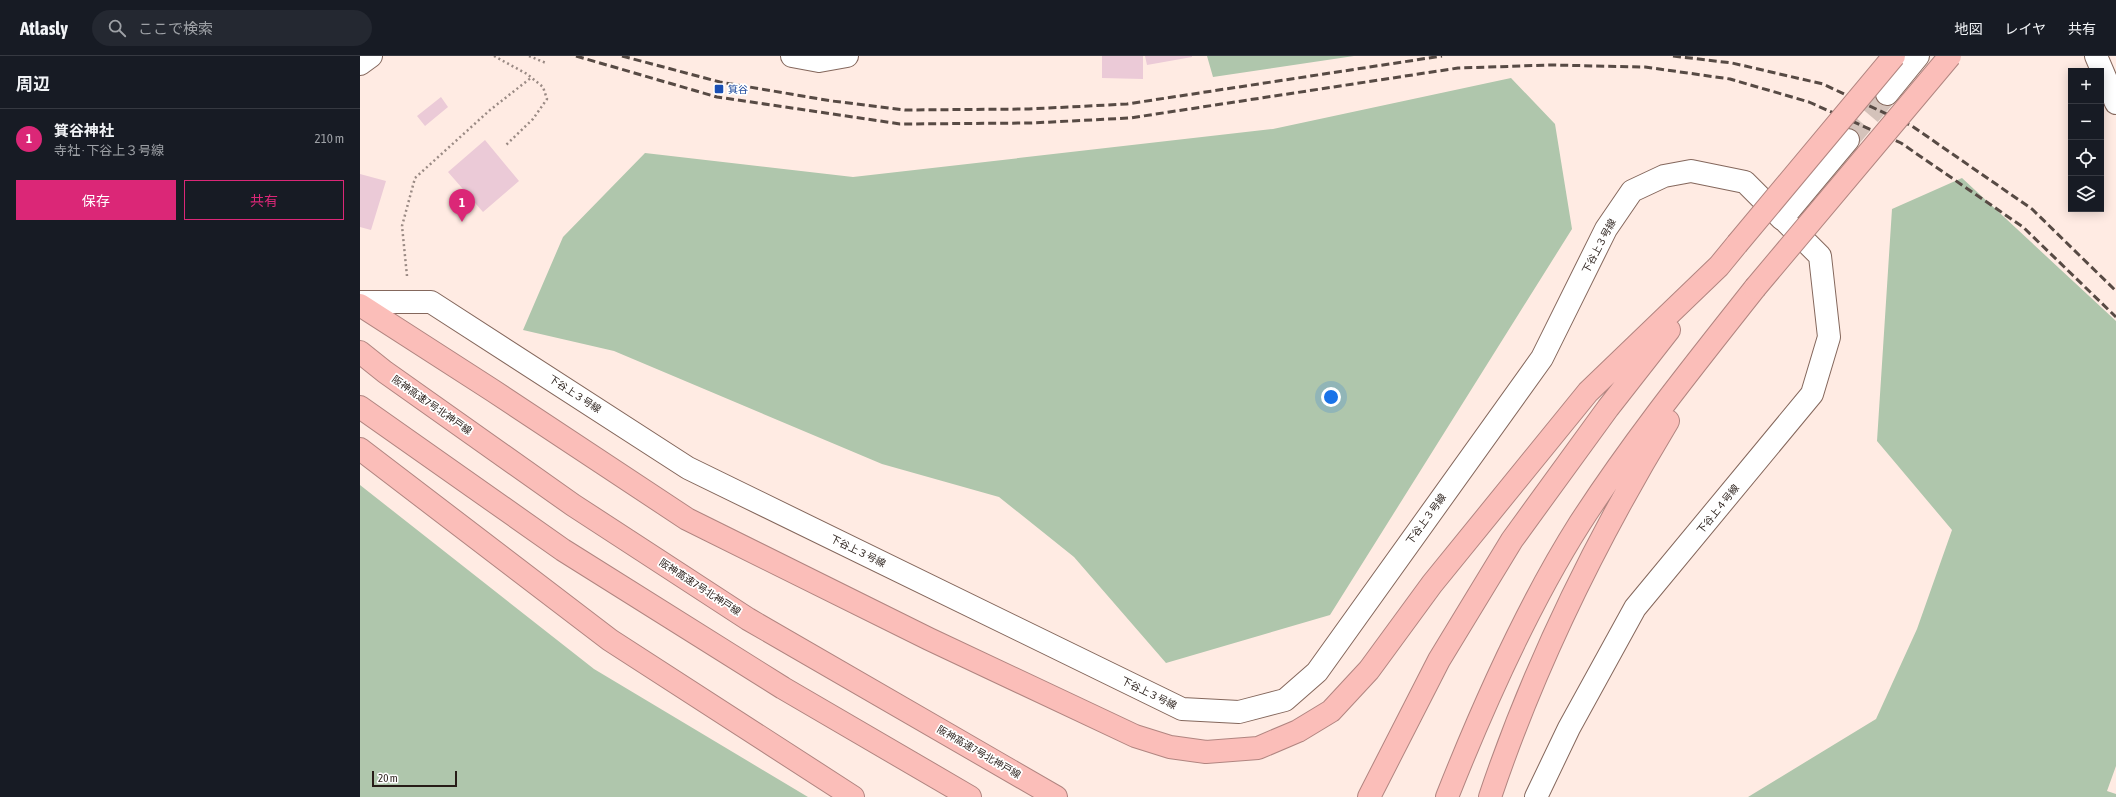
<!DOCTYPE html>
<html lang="ja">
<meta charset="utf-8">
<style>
body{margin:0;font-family:"Asap Condensed","Noto Sans JP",sans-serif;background:#242831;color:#f1f3f6}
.controls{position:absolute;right:12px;top:12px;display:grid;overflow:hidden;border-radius:0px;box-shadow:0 2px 10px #0003}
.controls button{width:36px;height:36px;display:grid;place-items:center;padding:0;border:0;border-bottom:1px solid #363941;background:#171b24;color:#f1f3f6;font:20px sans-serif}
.scale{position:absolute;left:12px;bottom:10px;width:85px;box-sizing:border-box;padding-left:4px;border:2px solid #271c17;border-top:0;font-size:11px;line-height:14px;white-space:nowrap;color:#271c17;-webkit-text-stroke:3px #fff;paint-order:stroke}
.you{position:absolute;left:971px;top:341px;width:14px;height:14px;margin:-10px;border:3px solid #fff;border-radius:50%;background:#1a73e8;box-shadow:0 0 0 6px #1a73e833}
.badge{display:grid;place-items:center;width:26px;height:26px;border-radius:50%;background:#db2777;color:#fff;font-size:13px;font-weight:700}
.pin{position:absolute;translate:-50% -33px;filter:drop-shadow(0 1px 2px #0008)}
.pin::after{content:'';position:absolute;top:21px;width:14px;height:12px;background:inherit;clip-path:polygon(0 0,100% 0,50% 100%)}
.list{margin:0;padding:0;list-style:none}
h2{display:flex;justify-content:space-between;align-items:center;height:52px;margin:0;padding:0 16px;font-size:17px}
h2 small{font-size:13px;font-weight:400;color:#9ea1a6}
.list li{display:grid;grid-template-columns:26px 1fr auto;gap:12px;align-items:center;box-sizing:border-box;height:60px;padding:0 16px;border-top:1px solid #363941}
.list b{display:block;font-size:15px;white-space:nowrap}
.list p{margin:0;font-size:13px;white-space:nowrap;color:#9ea1a6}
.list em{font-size:13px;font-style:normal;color:#9ea1a6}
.actions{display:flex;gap:8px;padding:12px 16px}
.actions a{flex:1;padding:9px 0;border:1px solid #db2777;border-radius:0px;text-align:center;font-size:14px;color:#db2777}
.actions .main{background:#db2777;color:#fff}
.icon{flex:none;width:22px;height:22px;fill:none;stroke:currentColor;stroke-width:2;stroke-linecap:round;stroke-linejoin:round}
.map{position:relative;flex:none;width:1756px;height:741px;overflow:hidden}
header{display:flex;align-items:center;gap:24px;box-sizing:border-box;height:56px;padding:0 20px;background:#171b24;border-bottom:1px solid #363941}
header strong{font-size:19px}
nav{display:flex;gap:22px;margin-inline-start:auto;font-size:14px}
.search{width:280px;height:36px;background:#242831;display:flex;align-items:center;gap:10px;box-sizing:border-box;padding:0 14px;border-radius:22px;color:#9ea1a6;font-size:15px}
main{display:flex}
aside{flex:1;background:#171b24}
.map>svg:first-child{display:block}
.green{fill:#afc6ac}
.building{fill:#ebcad7}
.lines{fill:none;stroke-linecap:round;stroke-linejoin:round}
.minor-tunnel{stroke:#d4c2ba;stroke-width:22;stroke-dasharray:22 11;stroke-linecap:butt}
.minor-casing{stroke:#84675c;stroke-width:24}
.tertiary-casing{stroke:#84675c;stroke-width:24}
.motorway-casing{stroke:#b18580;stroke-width:24}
.path{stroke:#9a8a84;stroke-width:2.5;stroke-dasharray:2 3;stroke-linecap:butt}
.minor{stroke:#fff;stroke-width:22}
.tertiary{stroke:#fff;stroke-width:22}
.motorway{stroke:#fbbeb9;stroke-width:22}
.rail{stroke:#574a44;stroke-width:3;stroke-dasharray:8 4;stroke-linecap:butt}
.motorway-bridge-casing{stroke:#b18580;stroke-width:24;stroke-linecap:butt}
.motorway-bridge{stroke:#fbbeb9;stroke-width:22}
.transit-dot{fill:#1a4fb4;stroke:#fff;stroke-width:1.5}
.labels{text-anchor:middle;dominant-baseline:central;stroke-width:3.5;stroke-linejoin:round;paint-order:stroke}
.transit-label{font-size:10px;fill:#164399;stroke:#fff;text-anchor:start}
.street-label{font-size:10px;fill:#271c17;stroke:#fff}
</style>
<header>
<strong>Atlasly</strong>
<div class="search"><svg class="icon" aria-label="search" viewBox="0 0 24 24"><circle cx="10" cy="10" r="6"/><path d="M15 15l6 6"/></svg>ここで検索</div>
<nav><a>地図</a><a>レイヤ</a><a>共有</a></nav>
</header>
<main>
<aside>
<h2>周辺<small></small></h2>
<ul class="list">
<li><span class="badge">1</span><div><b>箕谷神社</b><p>寺社 · 下谷上３号線</p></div><em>210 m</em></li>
</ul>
<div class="actions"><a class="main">保存</a><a>共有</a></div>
</aside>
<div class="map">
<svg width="1756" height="741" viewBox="0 0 1756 741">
<rect width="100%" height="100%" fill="#ffebe3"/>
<path class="green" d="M847 0H994L853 21Z
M1151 22 1195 68 1212 173 970 559 806 607 714 501 639 441 522 408 254 295 163 274 203 181 285 97 493 121 913 73Z
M1602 122 1756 265V710L1747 735 1756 738V741H1388L1516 663 1557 573 1592 474 1517 385 1532 153Z
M0 429 234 613 448 741H0Z"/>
<path class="building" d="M742 0H783V23L742 22Z
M785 0H832V1L787 9Z
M81 41 88 51 65 70 57 60Z
M125 84 159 125 123 156 88 116Z
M0 118 26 125 11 174 0 171Z"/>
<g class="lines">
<path class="minor-tunnel" d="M1488 84 1527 38"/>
<g class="minor-casing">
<path id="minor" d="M432 0 459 5 487 0
M1736 0 1756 47
M1527 38 1558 0
M0 246H71L328 412 822 653 879 656 925 644 957 616 1182 302 1246 173 1272 135 1304 120 1331 115 1385 126 1422 163 1488 84
M1176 741 1209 672 1275 552 1452 338 1469 281 1460 200 1426 166"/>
</g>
<g class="tertiary-casing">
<path id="tertiary" d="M0 8 11 0"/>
</g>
<g class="motorway-casing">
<path id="motorway" d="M0 249 132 334 327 463 569 583 775 680 810 691 846 696 898 692 938 675 971 655 1009 614 1072 528 1228 336 1359 210 1377 188
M0 296 25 316 213 449 388 563 696 741
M0 351 203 494 423 632 610 741
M0 393 250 584 493 741
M1009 741 1079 604 1152 484 1248 352 1309 274
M1087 741C1123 650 1168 549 1220 467 1273 385 1335 308 1395 232
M1130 741C1174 610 1236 484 1308 365"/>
</g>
<path class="path" d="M134 0 167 18 183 31 187 43 173 63 146 89
M169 0 186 7
M47 220 42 170 55 122 130 54 172 21"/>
<use href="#minor" class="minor"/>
<use href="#tertiary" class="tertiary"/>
<use href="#motorway" class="motorway"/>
<path class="rail" d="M216 0 357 41 540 68 671 67 770 62 1098 12 1191 9 1285 11 1370 23 1449 46 1541 87 1663 171 1756 261
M262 0 360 26 472 45 545 54 669 53 767 48 1082 0
M1313 0 1372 7 1463 28 1552 70 1672 153 1756 235"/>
<g class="motorway-bridge-casing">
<path id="motorway-bridge" d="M1377 188 1534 0
M1395 232 1590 0"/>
</g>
<use href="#motorway-bridge" class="motorway-bridge"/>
</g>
<rect class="transit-dot" x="354" y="28" width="10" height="10" rx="2"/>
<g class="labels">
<g class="transit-label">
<text x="368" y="33">箕谷</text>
</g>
<g class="street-label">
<text transform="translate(1239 190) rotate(-62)">下谷上３号線</text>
<text transform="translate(215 338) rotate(33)">下谷上３号線</text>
<text transform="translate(72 349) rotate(35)">阪神高速7号北神戸線</text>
<text transform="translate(1358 453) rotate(-51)">下谷上４号線</text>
<text transform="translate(1066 463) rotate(-54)">下谷上３号線</text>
<text transform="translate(498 495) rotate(26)">下谷上３号線</text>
<text transform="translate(340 531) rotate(33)">阪神高速7号北神戸線</text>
<text transform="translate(789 637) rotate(26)">下谷上３号線</text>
<text transform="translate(619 696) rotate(30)">阪神高速7号北神戸線</text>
</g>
</g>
</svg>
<div class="controls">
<button>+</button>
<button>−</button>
<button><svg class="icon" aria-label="locate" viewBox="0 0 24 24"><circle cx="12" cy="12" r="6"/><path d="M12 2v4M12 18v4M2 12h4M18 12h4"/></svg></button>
<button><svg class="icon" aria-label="layers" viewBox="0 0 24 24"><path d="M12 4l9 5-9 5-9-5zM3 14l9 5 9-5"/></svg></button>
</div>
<div class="scale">20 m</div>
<div class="you"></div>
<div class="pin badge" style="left:102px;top:166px">1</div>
</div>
</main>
